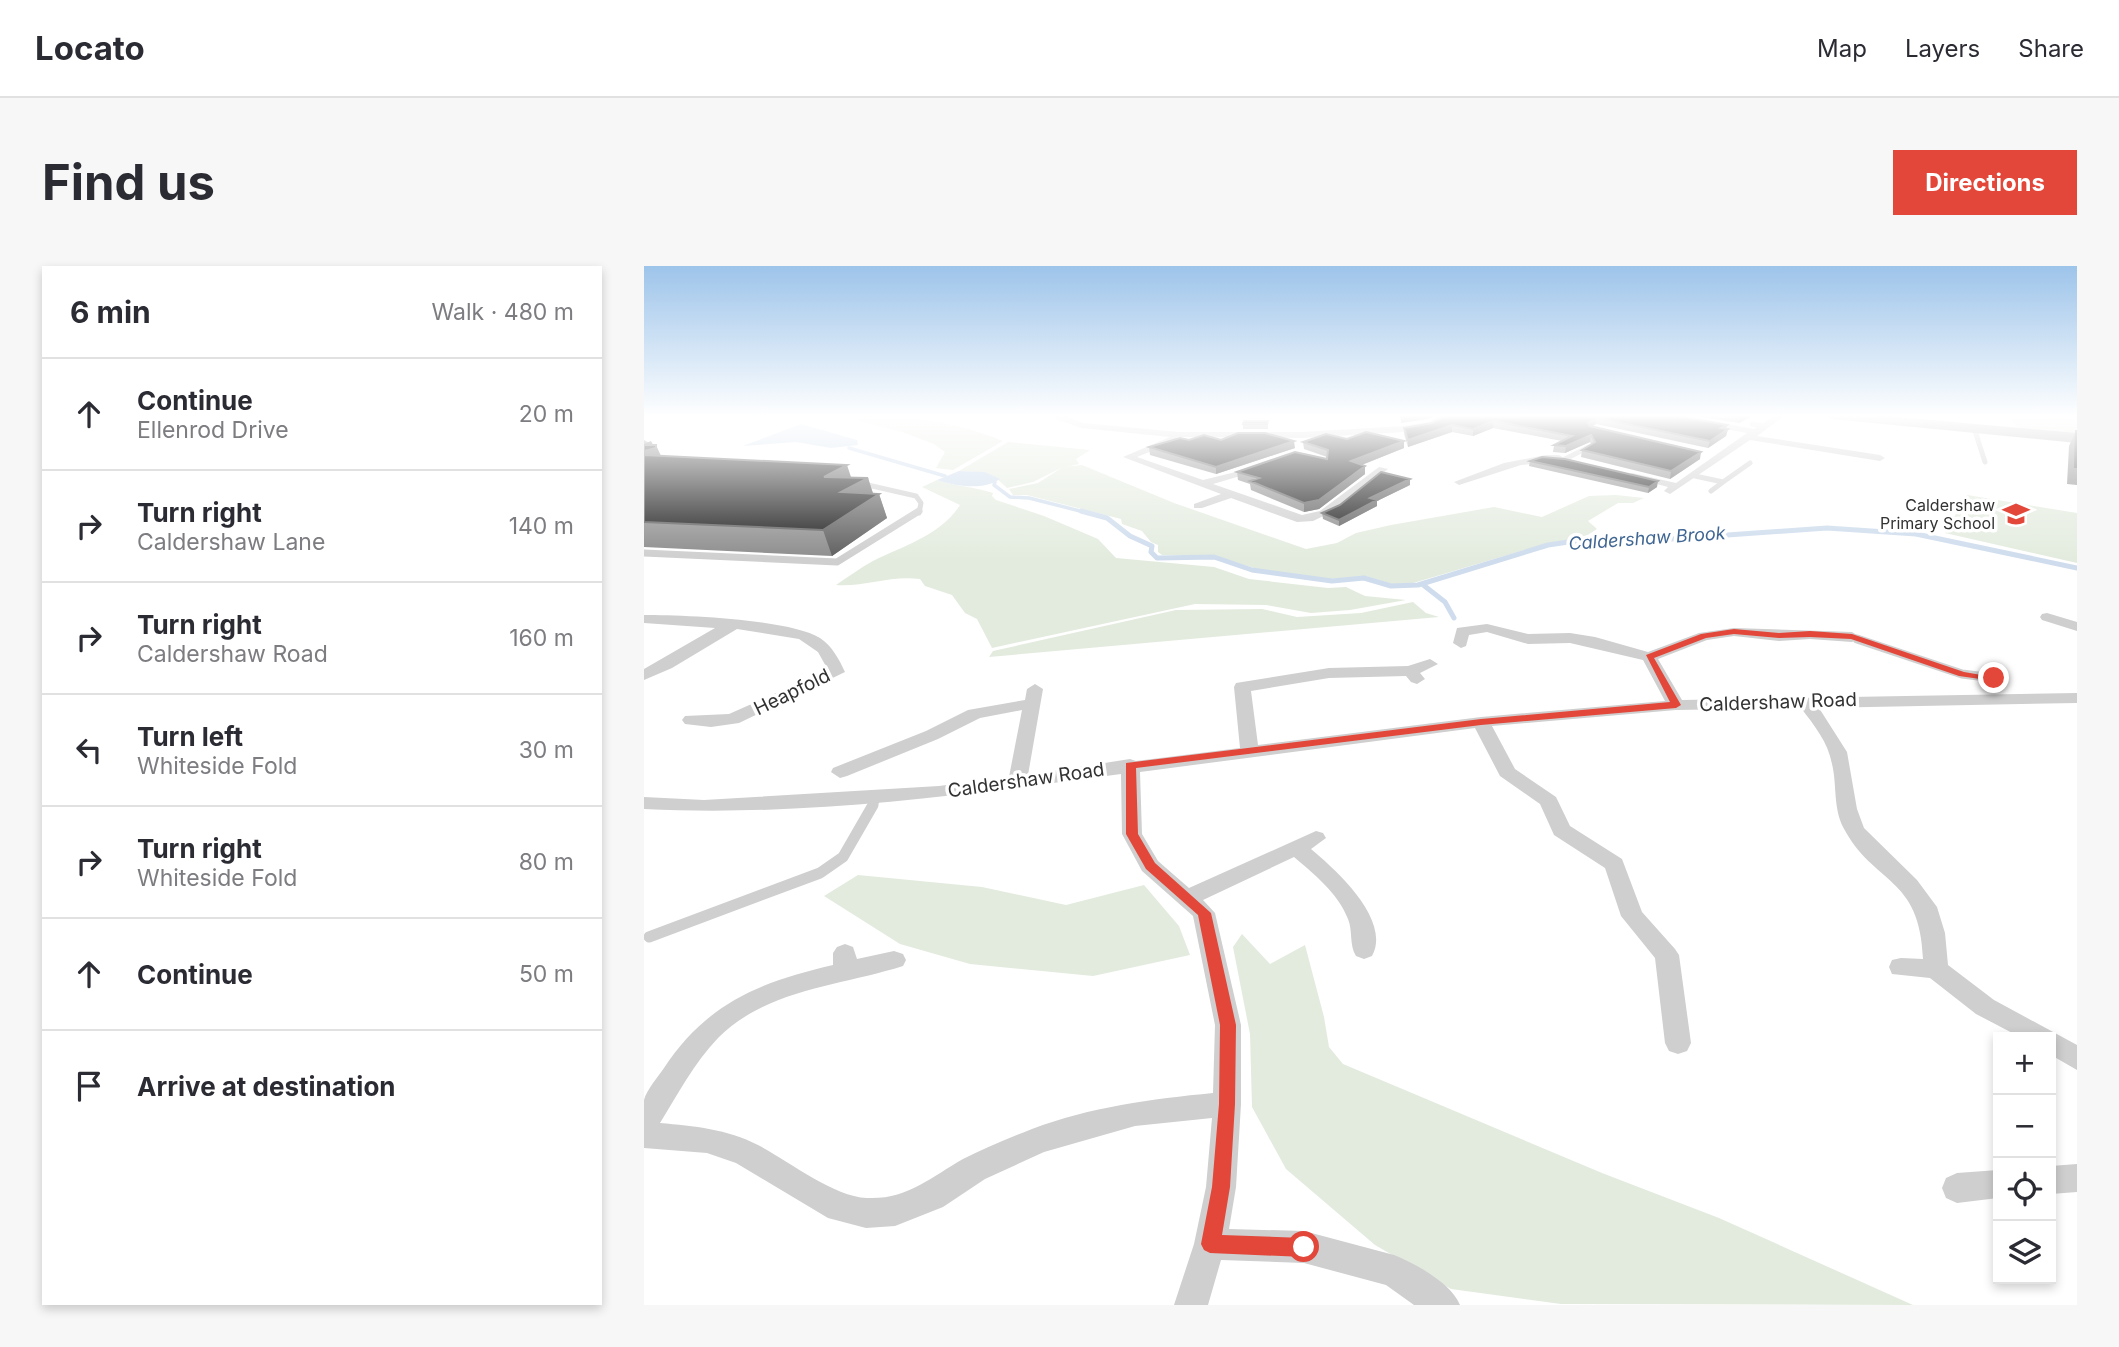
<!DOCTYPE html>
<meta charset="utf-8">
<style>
body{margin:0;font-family:Inter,sans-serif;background:#f7f7f7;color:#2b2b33}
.controls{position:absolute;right:21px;bottom:21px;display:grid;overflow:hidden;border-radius:0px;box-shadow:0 4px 10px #0003}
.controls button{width:63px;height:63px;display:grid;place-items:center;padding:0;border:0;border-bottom:2px solid #e1e1e2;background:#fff;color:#2b2b33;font:35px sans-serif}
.stop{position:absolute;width:21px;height:21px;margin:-16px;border:5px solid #e2473a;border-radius:50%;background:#fff}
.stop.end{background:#e2473a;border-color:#fff;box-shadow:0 2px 7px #0008}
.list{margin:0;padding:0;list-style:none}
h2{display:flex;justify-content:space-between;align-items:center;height:91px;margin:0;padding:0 28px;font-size:30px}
h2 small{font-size:23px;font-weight:400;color:#7c7c81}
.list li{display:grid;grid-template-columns:46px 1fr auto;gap:21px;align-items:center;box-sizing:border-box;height:112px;padding:0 28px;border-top:2px solid #e1e1e2}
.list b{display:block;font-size:26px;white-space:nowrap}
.list p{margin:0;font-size:23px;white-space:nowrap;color:#7c7c81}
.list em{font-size:23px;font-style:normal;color:#7c7c81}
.icon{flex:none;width:38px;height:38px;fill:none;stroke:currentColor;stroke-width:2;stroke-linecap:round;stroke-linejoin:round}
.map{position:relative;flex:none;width:1433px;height:1039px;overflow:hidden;border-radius:0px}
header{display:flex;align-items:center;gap:42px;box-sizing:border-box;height:98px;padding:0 35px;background:#fff;border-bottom:2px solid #e1e1e2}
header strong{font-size:33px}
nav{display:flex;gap:38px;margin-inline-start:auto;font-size:24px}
.intro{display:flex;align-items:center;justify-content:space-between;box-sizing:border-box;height:168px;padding:0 42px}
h1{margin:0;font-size:49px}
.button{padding:18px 32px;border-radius:0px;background:#e2473a;color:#fff;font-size:24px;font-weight:700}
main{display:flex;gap:42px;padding:0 42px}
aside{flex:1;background:#fff;border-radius:0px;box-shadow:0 4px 10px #0003}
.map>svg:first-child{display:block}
.green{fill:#e3ebde}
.water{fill:#cedced}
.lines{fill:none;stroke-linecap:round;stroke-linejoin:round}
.stream-far1{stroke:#cedced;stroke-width:3.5}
.stream{stroke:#cedced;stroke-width:5}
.lane-far3{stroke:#cfcfcf;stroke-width:5}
.lane-far2{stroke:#cfcfcf;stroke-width:7}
.lane-far1{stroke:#cfcfcf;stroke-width:9}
.lane{stroke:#cfcfcf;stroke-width:11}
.street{fill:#cfcfcf;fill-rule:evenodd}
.primary{fill:#aaa;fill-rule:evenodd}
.wall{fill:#8c8c8c}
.shaded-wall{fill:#5e5e5e}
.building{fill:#191919;stroke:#5e5e5e;stroke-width:2}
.route{fill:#e2473a}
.labels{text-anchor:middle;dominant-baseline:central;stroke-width:7;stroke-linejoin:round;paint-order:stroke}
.far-poi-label{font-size:16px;fill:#323232;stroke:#fff;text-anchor:end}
.far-water-label{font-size:18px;font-style:italic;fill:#406693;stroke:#fff}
.street-label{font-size:19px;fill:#323232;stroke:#fff}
</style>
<header>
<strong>Locato</strong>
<nav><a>Map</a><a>Layers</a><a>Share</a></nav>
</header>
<div class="intro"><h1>Find us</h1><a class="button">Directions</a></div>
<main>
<aside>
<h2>6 min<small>Walk · 480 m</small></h2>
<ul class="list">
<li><svg class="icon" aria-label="ahead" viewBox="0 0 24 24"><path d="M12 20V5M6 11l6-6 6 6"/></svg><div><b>Continue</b><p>Ellenrod Drive</p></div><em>20 m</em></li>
<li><svg class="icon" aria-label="right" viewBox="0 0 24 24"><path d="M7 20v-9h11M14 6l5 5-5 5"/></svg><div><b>Turn right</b><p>Caldershaw Lane</p></div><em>140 m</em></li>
<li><svg class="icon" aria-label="right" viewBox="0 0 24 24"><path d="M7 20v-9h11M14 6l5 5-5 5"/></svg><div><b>Turn right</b><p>Caldershaw Road</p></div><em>160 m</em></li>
<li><svg class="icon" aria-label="left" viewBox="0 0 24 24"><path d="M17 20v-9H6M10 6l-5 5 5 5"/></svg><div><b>Turn left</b><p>Whiteside Fold</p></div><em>30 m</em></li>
<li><svg class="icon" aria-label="right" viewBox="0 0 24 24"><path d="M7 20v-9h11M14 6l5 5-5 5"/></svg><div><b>Turn right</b><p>Whiteside Fold</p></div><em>80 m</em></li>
<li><svg class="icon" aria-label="ahead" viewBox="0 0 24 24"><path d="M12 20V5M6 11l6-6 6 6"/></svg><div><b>Continue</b></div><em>50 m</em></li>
<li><svg class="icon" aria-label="arrive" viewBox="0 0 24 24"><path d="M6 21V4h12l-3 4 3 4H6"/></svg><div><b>Arrive at destination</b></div></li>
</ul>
</aside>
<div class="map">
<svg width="1433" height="1039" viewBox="0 0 1433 1039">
<rect width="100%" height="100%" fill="#fff"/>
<path class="green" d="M154 149C225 148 293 147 359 175L309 204 292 202 301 186 290 178 258 166 195 150 146 152Z
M1326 149H1433V169L1375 163 1365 152Z
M364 176 446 184 432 193 435 198 422 201 438 199 530 237 662 283 693 277 712 267 747 259 850 241 898 251 945 230 972 229 1000 232 989 237H974L944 255 953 263 939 272 904 277 766 318H748L722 310 686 313 614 303 564 289H518L514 286V279L507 276 498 265 478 258 477 253 383 229H369L365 223 394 217 419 201 389 216 363 222C348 206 336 206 315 205Z
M293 214C312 220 330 221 349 227L348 230 352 234 400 250 454 273 472 292 570 301 605 313 684 322 702 321 721 330 762 334 706 344 667 347 622 339 551 338 348 382 333 353 321 347 308 329 281 320 276 313C247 309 221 321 192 319 204 311 216 302 229 295 259 280 297 269 316 239L278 221Z
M1323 229 1433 247V297L1301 267Z
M769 336 782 347 795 351 345 391 349 385 532 344 618 343 653 351 717 347Z
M214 609 338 621 422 639 500 619 535 660 546 689 449 710 326 698 256 678 180 630Z
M598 668 626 698 661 679 680 751 685 781 699 798 958 907 1075 952 1269 1039 917 1038 807 1023 731 979 642 903 608 841 606 768 589 681Z"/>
<path class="water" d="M157 158 213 174 214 179 187 182 152 176 99 180Z
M315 205 341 206 356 213C338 225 312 220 293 214Z"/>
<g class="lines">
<path class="stream-far1" d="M205 182 301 210
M351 216 350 219 366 231 385 232 444 247"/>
<path class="stream" d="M437 245 463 252 486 270 508 280 507 286 513 292 570 291 608 304 688 315 720 312 747 320 774 319 904 279 945 273 1013 274 1183 262 1272 268 1433 302
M778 318 801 336 810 352"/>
<path class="lane-far3" d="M1108 158 1120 160
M1326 162 1331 165 1341 196
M921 193 945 181
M1051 210 1079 216 1106 197
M215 217 272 230 277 237 275 247
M1067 225 1079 216"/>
<path class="lane-far2" d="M0 287 193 296 275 245
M1208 371 1218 374"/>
<path class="lane-far1" d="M1213 373 1318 408 1350 412
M228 540 233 531"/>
<path class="lane" d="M5 671 176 607 199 591 229 539"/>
<path class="street" d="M411 149H419L439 157 535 166H658L759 160 785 156 795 149H803L796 157 787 161 759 166 658 172 533 171 532 175 493 191 559 214 620 199V203L569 218 658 249 676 245 735 201 744 203 694 243 669 255 653 256 587 232 558 242H550V238L577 228 479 191 526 171 438 162 411 153Z
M1019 149H1035L1110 163 1132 149H1142L1113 170 1236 189 1241 192 1236 195 1106 174 1026 228 1020 225 1024 221 983 210 988 207 1032 217 1103 167 1023 152Z
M902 189H915L920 192 915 195 877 199 815 219 810 216 860 197Z
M1403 347 1433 356V365L1398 354 1396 351 1398 348Z
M0 349C39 349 145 353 176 372 188 380 195 393 201 406L95 457 67 461 41 458 38 454 41 450 85 448 184 404 174 386 155 373 93 363 28 402 0 414V403L71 362 0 357Z
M843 358 884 368 926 367 951 371 1004 386 1055 367 1090 362 1208 366 1216 371 1208 376 1166 373 1135 375 1090 370 1063 374 1014 393 1038 434 1433 427V437L1175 442 1203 486 1213 543 1220 562 1273 614 1293 641 1301 667 1304 699 1350 734 1433 779V804L1407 789V771H1376L1332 748 1286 712 1248 708 1245 701 1248 694 1257 692 1279 693C1276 609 1230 620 1199 561 1189 541 1193 518 1188 498 1184 476 1170 459 1157 442L1032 444 848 460 871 503 912 531 926 560 978 593 998 646 1031 683 1035 689 1047 777 1043 785 1034 788 1025 785 1021 777 1011 692 977 650 961 602 910 569 896 538 856 510 831 462 496 506 498 568 514 595 545 622 672 565 679 567 682 572 667 583C691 603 748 654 728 690L720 693 712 690C705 679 709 665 704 653 694 627 670 608 650 591L559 634 571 647 597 759V838L592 921 585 963 660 965 750 989C772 998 807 1017 816 1039H770L742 1019 660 997 577 994 564 1039H530L550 978 562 921 568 852 491 860 400 886 341 913 299 941 251 960 222 962 184 952 92 897 63 887 0 882C0 868 0 847 0 834 3 823 14 811 20 802 63 737 116 716 189 699V687L193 681 201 678 209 681 213 693 250 685 259 688 262 694 259 700C196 720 123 723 74 772 50 797 34 828 16 857 50 860 83 863 114 879 145 895 188 930 223 932 263 934 287 911 319 893 341 882 365 872 388 863 446 841 508 833 569 827L571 759 549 650 498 605 478 568 477 508C321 529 159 551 0 543V531L60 534 295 520 365 511 378 444 336 452 294 473 203 510 196 512 187 506 189 502 282 465 324 444 381 434 383 423 391 418 399 423 384 509 486 493 492 495 596 482 590 421 592 417 685 402 764 400 786 393 794 398 776 407 781 413 773 418 767 416 762 410 685 412 607 425 614 479 837 451 1021 435 999 394 926 377 884 378 843 366 825 369 822 380 817 382 809 377 813 362Z
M1433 898V926L1407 928V900Z
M1354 904V932L1313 937 1302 932 1298 922 1302 912 1313 907Z"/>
<path class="primary" d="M1181 149H1231L1433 167V177L1188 153Z"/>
</g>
<path class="wall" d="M1028 149 1083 159 1082 163H1084L1082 170 1064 182 952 158 949 160 1056 193 1026 213 937 191 938 184 947 178 946 176 921 187 909 186 910 179 918 175 849 162 829 170 808 166 764 181 760 168V162L788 157 798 152Z
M1047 149H1110L1095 157Z
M624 155V163H599V158Z
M1432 165H1433V219L1423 218 1425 180Z
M703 173 760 175V182L718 199 721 200V208L675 243 660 246 607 224 606 218 594 214 593 206 683 193V191L660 183 659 176Z
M0 174 9 179 17 190 207 211 224 212 229 227 235 228 243 252 188 290 0 281Z
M545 174H577L651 182 572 208 506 189 505 181Z
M886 195 1013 221 1004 227 885 200Z
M766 219 733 235V240L695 260 679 253 678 247Z"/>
<path class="shaded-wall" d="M772 149H792L784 153 757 157V151Z
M1100 149H1110L1095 157 1096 151Z
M953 152 952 158 943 163 944 157Z
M850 155 849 162 829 170V163Z
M808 159V166L764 181V174Z
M1083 159 1081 165 1084 163 1082 170 1064 182 1066 175 1077 162Z
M947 169 946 176 921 187 922 180Z
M7 175 11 182 12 179 22 201 0 210V178Z
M650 175 651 182 572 208V201Z
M760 175V182L707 203V195Z
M1057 186 1056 193 1026 213 1027 205Z
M203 199 210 220 224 212 230 231 235 228 243 252 188 290 179 264 180 211Z
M721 200V208L675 243 660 246V237Z
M766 213V219L733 235V240L695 260V254L726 232Z
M1014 215 1013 221 1004 227 1005 221Z"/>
<path class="building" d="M757 149H772L757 151Z
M801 149H1028L1083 159 1077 162 1084 163 1066 175 953 152 944 157 946 160 1057 186 1027 205 938 184 951 176 947 169 922 180 910 179 928 170 850 155 829 163 808 159 764 174 760 162 788 157 798 152Z
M1084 149H1100L1096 151Z
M600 155H624L623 158H599Z
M1432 165H1433V201H1431Z
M722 166 760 175 707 195 721 200 675 234 660 237 606 215 615 212 593 206 651 186 683 193 684 184 659 176 682 168 703 173Z
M594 167H621L650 175 572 201 505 181 536 172 545 174 560 169 577 174Z
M0 179H12V182L0 185Z
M0 189 203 199 180 211 224 212 197 226 235 228 179 264 0 256Z
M898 191 921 193 1014 215 1005 221 886 195Z
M737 206 766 213 726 232 733 234 695 254 678 247 696 239Z"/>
<linearGradient id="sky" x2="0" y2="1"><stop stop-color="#9dc4ea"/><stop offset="0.51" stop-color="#fff"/><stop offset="1" stop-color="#fff" stop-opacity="0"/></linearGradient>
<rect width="1433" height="294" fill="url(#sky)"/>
<path class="route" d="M1090 363 1135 367 1166 365 1208 368 1320 406 1355 412 1350 415 1315 410 1207 373 1166 371 1135 372 1090 368 1062 372 1010 392 1037 439 1032 442 837 459 492 502 494 568 511 597 567 647 592 759 591 838 586 921 578 969 660 972 667 975 670 981 667 988 660 991 566 987 560 984 557 978 568 921 575 838 576 759 554 649 502 603 482 568V497L837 453 1026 436 1002 389 1057 368Z"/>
<defs>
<g id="school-bare" transform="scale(2.1)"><path d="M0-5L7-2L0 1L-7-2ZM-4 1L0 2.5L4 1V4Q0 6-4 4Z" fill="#e2473a" stroke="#fff" stroke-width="2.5" paint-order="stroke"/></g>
</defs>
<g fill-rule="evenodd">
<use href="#school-bare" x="1372" y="248"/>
</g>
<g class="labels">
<g class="far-poi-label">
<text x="1351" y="239">Caldershaw<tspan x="1351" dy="18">Primary School</tspan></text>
</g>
<g class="far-water-label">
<text transform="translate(1003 272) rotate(-4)">Caldershaw Brook</text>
</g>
<g class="street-label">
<text transform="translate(148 426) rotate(-26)">Heapfold</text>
<text transform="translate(1134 436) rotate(-2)">Caldershaw Road</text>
<text transform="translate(382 514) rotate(-8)">Caldershaw Road</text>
</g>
</g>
</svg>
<div class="controls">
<button>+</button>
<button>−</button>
<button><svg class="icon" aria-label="locate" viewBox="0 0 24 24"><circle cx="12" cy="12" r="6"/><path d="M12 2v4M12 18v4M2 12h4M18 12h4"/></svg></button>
<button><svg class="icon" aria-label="layers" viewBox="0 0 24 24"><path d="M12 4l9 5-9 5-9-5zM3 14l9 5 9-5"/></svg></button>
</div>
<div class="stop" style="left:660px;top:981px"></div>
<div class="stop end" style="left:1350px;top:412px"></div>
</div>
</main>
